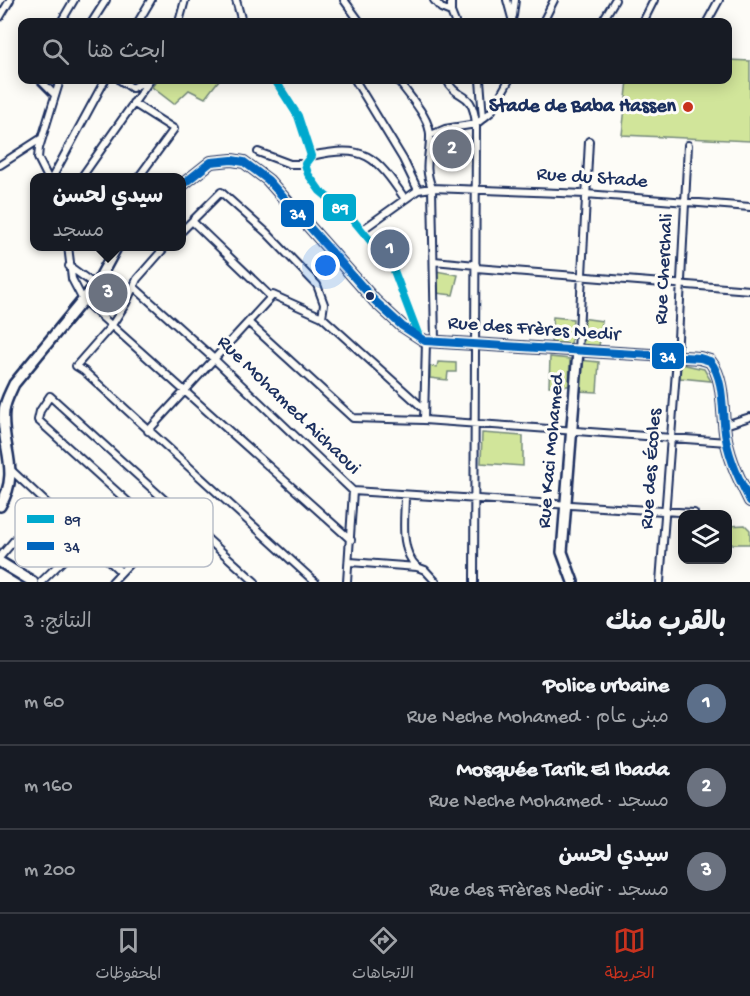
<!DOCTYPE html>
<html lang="ar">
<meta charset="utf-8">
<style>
body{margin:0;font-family:"Gochi Hand","Playpen Sans Arabic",sans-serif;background:#20242c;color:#f1f3f6;direction:rtl}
.controls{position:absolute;right:18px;bottom:18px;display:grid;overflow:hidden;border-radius:12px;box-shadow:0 3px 15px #0003}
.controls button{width:54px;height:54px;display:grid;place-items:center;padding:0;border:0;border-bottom:2px solid #363941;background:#171b24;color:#f1f3f6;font:30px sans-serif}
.you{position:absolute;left:326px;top:266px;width:21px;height:21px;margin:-15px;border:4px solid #fff;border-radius:50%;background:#1a73e8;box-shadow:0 0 0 9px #1a73e833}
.badge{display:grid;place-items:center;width:39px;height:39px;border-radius:50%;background:#c8321e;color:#fff;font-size:20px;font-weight:700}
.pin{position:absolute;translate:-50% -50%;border:3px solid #fff;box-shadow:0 2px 6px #0006}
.popup{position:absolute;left:30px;top:173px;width:156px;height:78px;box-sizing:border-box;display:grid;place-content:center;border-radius:12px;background:#171b24;filter:drop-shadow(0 2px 4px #0005);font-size:20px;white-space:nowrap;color:#9ea1a6}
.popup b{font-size:22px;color:#f1f3f6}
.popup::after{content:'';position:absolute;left:50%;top:100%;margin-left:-12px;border:12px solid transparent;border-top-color:#171b24}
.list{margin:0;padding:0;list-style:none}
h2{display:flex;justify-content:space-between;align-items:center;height:78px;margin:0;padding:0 24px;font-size:26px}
h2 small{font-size:20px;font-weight:400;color:#9ea1a6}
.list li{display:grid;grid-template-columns:39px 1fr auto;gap:18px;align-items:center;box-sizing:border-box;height:84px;padding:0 24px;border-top:2px solid #363941}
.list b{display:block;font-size:22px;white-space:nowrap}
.list p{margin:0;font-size:20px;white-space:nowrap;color:#9ea1a6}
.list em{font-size:20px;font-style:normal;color:#9ea1a6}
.icon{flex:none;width:33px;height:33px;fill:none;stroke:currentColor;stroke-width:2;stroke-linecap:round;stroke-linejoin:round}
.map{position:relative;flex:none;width:750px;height:582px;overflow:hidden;direction:ltr}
.search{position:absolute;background:#171b24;box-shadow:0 3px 15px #0003;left:18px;right:18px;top:18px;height:66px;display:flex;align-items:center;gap:15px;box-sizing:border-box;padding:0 21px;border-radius:12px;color:#9ea1a6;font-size:22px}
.sheet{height:330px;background:#171b24}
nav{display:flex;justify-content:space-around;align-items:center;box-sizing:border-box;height:84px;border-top:2px solid #363941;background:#171b24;font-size:16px;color:#9ea1a6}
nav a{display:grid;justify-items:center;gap:3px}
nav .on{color:#c8321e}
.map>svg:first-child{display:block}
.green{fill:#d1e59a;stroke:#768a7c;stroke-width:1.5}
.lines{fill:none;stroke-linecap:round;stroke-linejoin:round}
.street-casing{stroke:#1b2f5e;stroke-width:10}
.secondary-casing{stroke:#1b2f5e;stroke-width:14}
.street{stroke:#fdfcf7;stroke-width:6}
.secondary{stroke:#fdfcf7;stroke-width:9}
.bus-1-casing{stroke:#fdfcf7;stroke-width:12}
.bus-2-casing{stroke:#fdfcf7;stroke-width:12}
.bus-1{stroke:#00a9ce;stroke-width:8}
.bus-2{stroke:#0065bd;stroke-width:8}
.poi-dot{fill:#c8321e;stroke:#fdfcf7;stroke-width:2}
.bus-dot{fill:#1b2f5e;stroke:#fdfcf7;stroke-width:2}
.labels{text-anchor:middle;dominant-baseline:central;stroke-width:6;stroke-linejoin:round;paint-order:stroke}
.poi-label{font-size:20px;font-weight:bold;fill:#1b2f5e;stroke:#fdfcf7;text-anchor:end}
.street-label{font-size:20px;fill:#1b2f5e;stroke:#fdfcf7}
.key{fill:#fdfcf7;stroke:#b9bec9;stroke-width:1.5}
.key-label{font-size:16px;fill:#1b2f5e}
.line-badge{stroke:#fdfcf7;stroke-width:2}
.badge-label{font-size:16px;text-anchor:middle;font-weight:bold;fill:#fff}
</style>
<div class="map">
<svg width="750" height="582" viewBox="0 0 750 582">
<rect width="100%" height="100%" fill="#fdfcf7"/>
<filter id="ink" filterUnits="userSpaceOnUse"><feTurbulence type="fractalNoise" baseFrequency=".0167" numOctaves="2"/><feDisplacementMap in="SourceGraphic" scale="12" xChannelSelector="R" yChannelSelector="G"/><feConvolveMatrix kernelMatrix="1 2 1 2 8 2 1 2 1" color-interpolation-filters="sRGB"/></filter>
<g filter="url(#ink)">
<path class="green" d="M728 60 750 61V141L622 135 628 80H728Z
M157 80H219L205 98 189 90 174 104 152 87Z
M436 271 458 275 453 295 436 293Z
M553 317 573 319 571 346 551 344Z
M581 318 602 321 599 347 580 345Z
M550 357 570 359 569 386H549Z
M579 360 599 362 597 392 577 391Z
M438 362 456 363V372H448L447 380 430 378V366L437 367Z
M681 364 704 369 711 381 680 378Z
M482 433 523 436V466L481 463Z
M745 525 750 530V544H729V526Z"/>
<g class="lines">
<g class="street-casing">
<path id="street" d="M236 0 242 22
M344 0 360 22
M434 0 441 8 451 12 455 22
M507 0 513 22
M451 12V0
M513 16 515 0
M0 17 10 0
M61 22 74 0
M92 22 106 0
M138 22 151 0
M179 22 185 0
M543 22 554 0
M602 22 615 0
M643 22 654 0
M707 22 719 0
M40 80 54 94
M120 80 132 88 148 80
M275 80 298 116 311 156 305 164 308 174 320 191 349 215 393 268 418 334
M355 80 403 159 418 190
M398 80C408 95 431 118 430 137 430 158 423 165 432 188L435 341
M447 80C457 102 472 87 476 124L474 582
M480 80 483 118
M133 103 174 129 138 178
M476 124 491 112 509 80
M431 135 445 129 476 124
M258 152 290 164H305
M311 156C365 144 375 155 405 199
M0 165 42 138
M48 178 38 158 39 148 60 80
M52 178 105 80
M81 178 150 80
M192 221 271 297
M362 230 418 190 432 188 586 194 750 207
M182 231 221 192 267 233 317 285 324 304 322 317
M68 246 72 279 83 300 351 540
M166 246 137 279 126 303 112 325 76 366 84 371 315 582
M434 261 476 265
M69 266 91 282 97 283
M476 268 750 290
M134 287 213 358 353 491 694 513
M249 323 353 418 424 420 727 442
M578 351 589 141
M424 420 426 341
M725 425 750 417
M148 431 273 295 322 317 424 409
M11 470 121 572
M405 495C405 518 399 550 417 567
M0 557 46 503
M350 562 417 567 425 570 436 582
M41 582 84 540
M112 582 160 531 38 420 40 411 50 396 255 582
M347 582 353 491
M660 582 677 358 688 145"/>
</g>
<g class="secondary-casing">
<path id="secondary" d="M182 185 211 162 232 160 244 162 268 180 375 301 402 326 425 341 700 358 710 361C726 381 721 415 726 439 730 461 740 481 750 501
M0 506C22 471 0 446 4 411 5 401 10 393 14 384L97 283 117 246
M0 562 33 582
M573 582 562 552 578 351"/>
</g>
<use href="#street" class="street"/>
<use href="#secondary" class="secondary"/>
<g class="bus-1-casing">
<path id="bus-1" d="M275 80 298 116 311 156 305 164 308 174 320 191 349 215 393 268 418 334"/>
</g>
<g class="bus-2-casing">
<path id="bus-2" d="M182 185 211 162 232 160 244 162 268 180 375 301 402 326 425 341 700 358 710 361C726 381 721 415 726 439 730 461 740 481 750 501"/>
</g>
<use href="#bus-1" class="bus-1"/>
<use href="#bus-2" class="bus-2"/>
</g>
</g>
<circle class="poi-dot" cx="688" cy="107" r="6"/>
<circle class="bus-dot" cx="370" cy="296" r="5"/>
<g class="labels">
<g class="poi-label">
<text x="676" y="107">Stade de Baba Hassen</text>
</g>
<g class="street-label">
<text transform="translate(592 179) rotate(4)">Rue du Stade</text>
<text transform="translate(665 269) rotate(-87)">Rue Cherchali</text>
<text transform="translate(534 330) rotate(4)">Rue des Frères Nedir</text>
<text transform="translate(288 406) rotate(44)">Rue Mohamed Aichaoui</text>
<text transform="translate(552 451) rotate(-85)">Rue Kaci Mohamed</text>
<text transform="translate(652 469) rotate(-86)">Rue des Écoles</text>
</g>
</g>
<rect x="15" y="498" width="198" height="69" rx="9" class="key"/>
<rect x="27" y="515" width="27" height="8" fill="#00a9ce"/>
<rect x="27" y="542" width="27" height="8" fill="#0065bd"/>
<g class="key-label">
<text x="64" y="525">89</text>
<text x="64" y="552">34</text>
</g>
<g class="line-badge">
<rect x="322" y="193" width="35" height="29" rx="6" fill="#00a9ce"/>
<rect x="280" y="199" width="35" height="29" rx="6" fill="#0065bd"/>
<rect x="651" y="342" width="34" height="28" rx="6" fill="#0065bd"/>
</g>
<g class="badge-label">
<text x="340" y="213">89</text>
<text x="298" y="219">34</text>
<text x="668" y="362">34</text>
</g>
</svg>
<div class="controls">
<button><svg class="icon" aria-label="layers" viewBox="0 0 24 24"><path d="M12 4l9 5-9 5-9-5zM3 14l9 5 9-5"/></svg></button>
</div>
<div class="you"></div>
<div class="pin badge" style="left:390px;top:249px;background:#5c6f8a">1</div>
<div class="pin badge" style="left:452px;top:149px;background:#6b7280">2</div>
<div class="pin badge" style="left:108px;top:293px;background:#6b7280">3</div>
<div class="popup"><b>سيدي لحسن</b>مسجد</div>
<div class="search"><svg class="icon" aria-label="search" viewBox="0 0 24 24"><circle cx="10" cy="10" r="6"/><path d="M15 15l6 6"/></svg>ابحث هنا</div>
</div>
<section class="sheet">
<h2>بالقرب منك<small>النتائج: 3</small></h2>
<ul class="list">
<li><span class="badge" style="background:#5c6f8a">1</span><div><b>Police urbaine</b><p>مبنى عام · Rue Neche Mohamed</p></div><em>60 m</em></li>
<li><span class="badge" style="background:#6b7280">2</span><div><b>Mosquée Tarik El Ibada</b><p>مسجد · Rue Neche Mohamed</p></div><em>160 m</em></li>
<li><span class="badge" style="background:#6b7280">3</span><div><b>سيدي لحسن</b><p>مسجد · Rue des Frères Nedir</p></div><em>200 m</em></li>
</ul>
</section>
<nav>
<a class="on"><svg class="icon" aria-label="map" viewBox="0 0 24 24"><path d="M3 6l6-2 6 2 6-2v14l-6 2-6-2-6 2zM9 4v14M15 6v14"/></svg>الخريطة</a>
<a><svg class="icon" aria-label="directions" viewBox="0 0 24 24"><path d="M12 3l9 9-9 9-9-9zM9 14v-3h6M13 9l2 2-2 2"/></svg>الاتجاهات</a>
<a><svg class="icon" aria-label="saved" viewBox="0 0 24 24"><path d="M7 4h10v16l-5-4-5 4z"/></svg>المحفوظات</a>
</nav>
